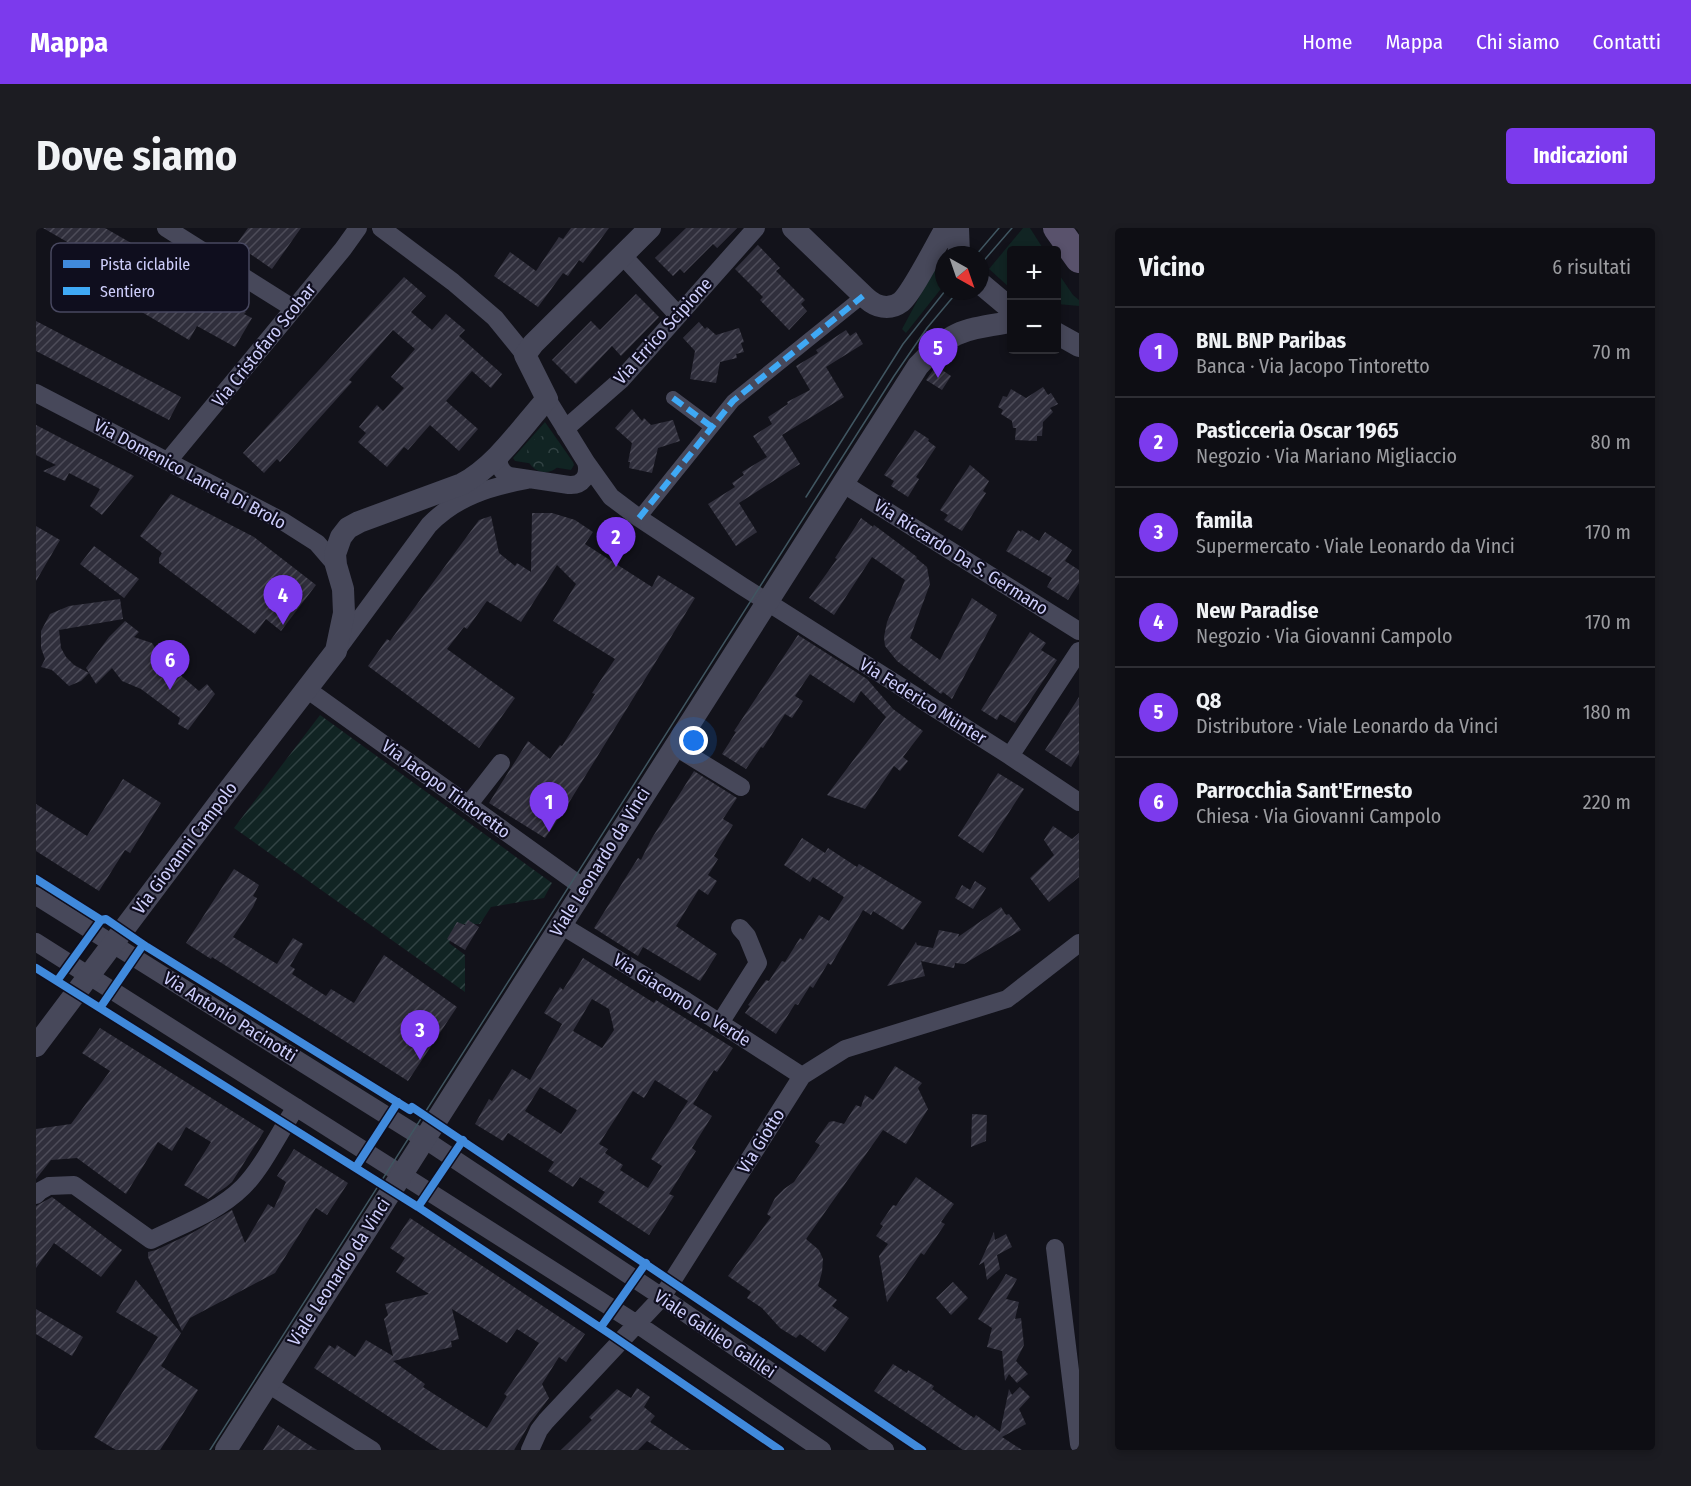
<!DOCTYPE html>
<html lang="it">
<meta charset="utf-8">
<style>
body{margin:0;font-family:"Fira Sans Condensed",sans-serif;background:#1c1c22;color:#f1f3f6}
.controls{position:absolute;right:18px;top:18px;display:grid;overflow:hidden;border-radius:6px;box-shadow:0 3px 9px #0003}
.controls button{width:54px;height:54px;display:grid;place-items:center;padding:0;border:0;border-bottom:2px solid #2e2e34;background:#0e0e14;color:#f1f3f6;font:30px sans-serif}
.compass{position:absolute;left:899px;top:18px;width:54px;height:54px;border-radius:50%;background:#0e0e14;box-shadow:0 3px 9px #0003;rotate:140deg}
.you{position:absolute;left:658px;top:513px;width:21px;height:21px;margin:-15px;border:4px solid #fff;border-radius:50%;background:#1a73e8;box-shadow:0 0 0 9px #1a73e833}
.badge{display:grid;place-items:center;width:39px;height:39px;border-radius:50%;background:#7c3aed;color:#fff;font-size:20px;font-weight:700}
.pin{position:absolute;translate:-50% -50px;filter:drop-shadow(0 2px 3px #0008)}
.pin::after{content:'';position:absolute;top:32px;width:21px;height:18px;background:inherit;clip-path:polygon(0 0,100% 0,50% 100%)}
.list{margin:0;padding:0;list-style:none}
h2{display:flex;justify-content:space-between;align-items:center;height:78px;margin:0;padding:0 24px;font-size:26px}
h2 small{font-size:20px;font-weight:400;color:#9b9ca0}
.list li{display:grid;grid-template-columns:39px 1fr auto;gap:18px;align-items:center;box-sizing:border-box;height:90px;padding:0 24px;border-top:2px solid #2e2e34}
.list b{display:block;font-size:22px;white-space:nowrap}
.list p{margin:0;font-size:20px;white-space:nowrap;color:#9b9ca0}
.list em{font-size:20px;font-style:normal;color:#9b9ca0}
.map{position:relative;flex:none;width:1043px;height:1222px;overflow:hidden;border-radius:6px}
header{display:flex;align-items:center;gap:36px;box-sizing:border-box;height:84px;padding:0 30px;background:#7c3aed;color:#fff}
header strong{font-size:28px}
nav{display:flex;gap:33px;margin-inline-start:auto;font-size:21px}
.intro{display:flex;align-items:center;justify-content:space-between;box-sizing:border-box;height:144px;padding:0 36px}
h1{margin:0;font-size:42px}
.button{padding:15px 27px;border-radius:6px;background:#7c3aed;color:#fff;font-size:21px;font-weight:700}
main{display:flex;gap:36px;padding:0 36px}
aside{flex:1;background:#0e0e14;border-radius:6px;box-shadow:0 3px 9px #0003}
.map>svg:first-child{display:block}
.grass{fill:#112423}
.forest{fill:url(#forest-crowns)}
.garden{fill:url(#garden-furrows)}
.building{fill:url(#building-hatch);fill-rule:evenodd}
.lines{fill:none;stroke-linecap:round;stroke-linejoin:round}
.pedestrian{stroke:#47485a;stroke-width:14}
.minor{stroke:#47485a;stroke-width:18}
.tertiary{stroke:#47485a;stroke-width:22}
.primary{stroke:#59526c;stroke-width:28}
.tram{stroke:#405661;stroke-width:1.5}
.quiet{stroke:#3fa9f5;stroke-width:6;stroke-dasharray:12 6;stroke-linecap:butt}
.cycleway-casing{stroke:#0f0e1e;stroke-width:11}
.cycleway{stroke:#408adc;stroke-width:8}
.labels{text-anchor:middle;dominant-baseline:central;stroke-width:4.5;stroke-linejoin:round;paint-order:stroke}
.street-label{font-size:18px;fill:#cecefb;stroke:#0f0e1e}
.key{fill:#0f0e1e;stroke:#484860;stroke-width:1.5}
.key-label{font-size:16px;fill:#cecefb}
</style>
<header>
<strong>Mappa</strong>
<nav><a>Home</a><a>Mappa</a><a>Chi siamo</a><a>Contatti</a></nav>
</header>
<div class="intro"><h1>Dove siamo</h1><a class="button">Indicazioni</a></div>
<main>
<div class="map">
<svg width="1043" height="1222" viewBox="0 0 1043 1222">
<defs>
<pattern id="forest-crowns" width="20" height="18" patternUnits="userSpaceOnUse" patternTransform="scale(1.5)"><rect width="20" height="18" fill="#112423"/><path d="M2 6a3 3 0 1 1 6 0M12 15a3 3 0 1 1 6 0" fill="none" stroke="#324344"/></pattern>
<pattern id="garden-furrows" width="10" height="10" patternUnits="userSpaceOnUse" patternTransform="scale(1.5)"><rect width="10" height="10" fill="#112423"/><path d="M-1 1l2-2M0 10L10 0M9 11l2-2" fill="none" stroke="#324344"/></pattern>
<pattern id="building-hatch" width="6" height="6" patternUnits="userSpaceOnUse" patternTransform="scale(1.5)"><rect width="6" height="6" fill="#302f3c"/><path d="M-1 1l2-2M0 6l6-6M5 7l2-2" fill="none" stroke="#4d4c59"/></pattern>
</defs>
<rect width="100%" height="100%" fill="#12121a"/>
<path class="grass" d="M987 0H994L1008 22H975V61L953 41Z
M908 23 910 27H908V57L870 105 866 101Z
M1020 42 1037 67 1043 72V78L1021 76Z
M509 194 537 234 538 237 535 242 479 233 477 230Z"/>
<path class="forest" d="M491 226a18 18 0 1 1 36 0a18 18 0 1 1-36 0Z"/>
<path class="garden" d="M284 487 516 655 508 670 455 679 444 696H426L413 715 429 727V764L198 600Z"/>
<path class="building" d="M7 0H69L109 23 93 50 63 33 60 38 48 31 52 26Z
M212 0H265L236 41 207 21 208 19 202 14Z
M535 0H573L547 35 543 32 532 48 527 45 502 79 458 48 474 24 500 43 523 9 527 11Z
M650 0H701L681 20 677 16 648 45 644 41 637 48 619 30Z
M722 17 744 40 740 43 769 72 765 76 771 83 753 102 724 72 727 69 699 41Z
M368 49 390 68 375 84 396 102 410 86 429 102 423 108 466 146 455 160 436 143 410 173 442 201 423 223 394 197 372 222 368 219 351 239 322 214 330 205 323 199 341 177 347 183 368 160 355 149 379 121 357 102 313 152 316 154 244 234 241 231 228 245 207 225Z
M121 54 159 76 166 64 174 69 175 67 189 75 191 72 210 84 208 86 216 90 199 119 161 98 153 112 104 83Z
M600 66 623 89 585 128 576 118 540 156 516 132 555 93 564 102Z
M0 93 145 169 133 192 0 123Z
M663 94 669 101 671 99 680 107 703 100 708 114 705 115 708 124 700 126 701 130 684 134 680 155 654 151 659 123 647 110Z
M810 102 814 108 820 104 827 116 790 139 808 169 746 207 764 236 703 275 721 304 700 318 672 276 699 259 696 255 708 247 706 244 731 229 717 208 736 196 732 189 752 176 751 174 774 162 760 138 782 125 780 122Z
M900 138 915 148 906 162 890 152Z
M1007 159 1012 167 1015 165 1022 176 1014 180 1017 184 1007 194 1006 208H1001V213L979 212 980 200H977L976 193 965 186 967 182 962 179 967 168 971 169 975 161 990 170Z
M596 181 606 193 608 190 615 197 637 192 644 213 622 220 616 245 593 240 594 234H592L596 215 579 200Z
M0 197 98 248 66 287 54 278 64 261 33 245 29 253 7 243 20 237 0 227Z
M879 202 893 211 892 213 900 219 880 249 883 251 872 269 855 258 858 253 848 247Z
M934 237 953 253 947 263 950 265 926 303 908 292 912 287 904 282Z
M135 266 218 309 280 357 245 403 230 391 219 406 123 335V330L126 325 104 308Z
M496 285H516L539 292 557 304 549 316 616 359 622 347 659 370 529 581 509 610 453 575 492 513 514 531 524 517 526 518 559 466 556 465 579 431 517 393 540 356 521 337 485 394 451 373 431 401 428 399 411 421 479 470 443 520 332 438 351 411 354 413 443 292 455 288 463 325 479 338 481 335 495 344Z
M825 290 837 299 838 297 881 329 880 330 891 339 894 356 874 410 904 432 936 370 961 387 916 471 907 464 905 466 861 433 849 418 848 409 851 394 869 352 836 329 798 387 773 370 801 331 799 330Z
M0 298 24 312 0 353Z
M982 302 985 304 986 302 1003 313 1009 304 1036 322 1029 333 1043 342V355L1032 372 1011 359 1016 350 970 323Z
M58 318 103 351 88 370 44 336Z
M84 371 87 391 23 402 25 420 30 429 38 437 53 445 45 453 33 458 16 442 5 439 9 431 5 420V403L14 386 33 378Z
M89 393 103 404 98 409 116 415 127 432 163 463 171 456 179 466 152 502 142 496 144 490 105 461 86 453 76 440 60 456 50 440 73 409Z
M994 404 1010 415 1005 422 1021 432 979 495 964 486 961 492 945 482Z
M762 407 831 451 857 481 887 503 867 529 872 533 864 543 858 538 829 581 791 567 850 489 825 463 818 475 774 446 759 468 767 473 756 490 749 486 727 520 725 519 710 541 686 526 700 504 698 503Z
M1043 469V526L1035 539 1009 522Z
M658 543 701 570 687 591 697 597 678 628 682 631 672 647 681 653 672 667 663 661 640 698 681 726 664 753 607 719 602 728 558 700 602 630 605 632 616 610Z
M962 545 988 561 947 625 922 608Z
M87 551 125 575 94 625 89 622 63 663 0 623V576L51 608Z
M1017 598 1036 611 1043 605V649L1013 674 994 650 1018 627 1008 612Z
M766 610 789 625 792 620 821 639 823 636 886 674 867 702 837 683 835 687 827 682 795 737 792 735 777 760 774 758 762 777 759 776 740 806 709 785 714 778 712 777 730 752 733 753 746 733 749 734 764 710 767 712 783 687 793 693 808 669 777 649 774 654 748 637Z
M198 641 223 657 217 668 221 670 217 679 197 709 241 736 257 710 267 716 254 738 259 741 256 746 290 768 295 761 318 775 348 727 421 779 372 853 176 729 175 731 150 715Z
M939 653 950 660 937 681 919 670 926 657 934 662Z
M965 679 970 687 973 686 985 702 928 736 919 735 918 740 885 733 889 748 851 758 880 714 881 717 897 720 903 702 923 706 922 709Z
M432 692 443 699 429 722 411 711 421 694 429 697Z
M547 730 618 775 620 772 697 820 681 844 678 842 657 876 676 888 656 920 660 923 633 966 638 968 613 1007 562 974 569 964 544 949 537 959 512 943 518 934 472 905 467 913 439 896 453 871 456 873 476 841 494 852 526 796 508 785 524 759 527 762ZM556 771 573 781 578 802 566 820 537 803ZM619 852 652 873 615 931 626 938 612 960 584 942 587 937 569 925 572 921 563 916 597 863 608 870ZM504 859 541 882 525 906 489 883Z
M64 800 228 903 196 954 190 959 172 971 148 957 175 914 150 899 136 923 122 914 90 966 41 930 15 932 0 951V901L35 896 74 843 46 825Z
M859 838 886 855 882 860 892 881 870 916 847 902 770 1011 783 1022 787 1031 786 1044 782 1058 801 1072 796 1078 813 1090 789 1124 764 1106 760 1110 744 1100 726 1080 711 1070 715 1064 692 1048 735 989 731 986 739 970 748 961 758 954 784 917 779 914 793 894 797 893 808 896 820 877 825 879 829 867 837 872Z
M936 886 951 887 950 913 935 919Z
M258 921 312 955 291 987 280 980 239 1045 154 1090 146 1103 112 1029V1024L120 1022 156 1005 196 982 209 1015 232 976 238 980 250 954 241 948Z
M880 949 918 976 905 994 909 996 888 1027 885 1025 851 1074 843 1028 852 1016 840 1008 847 998 844 996 857 977 860 978Z
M16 969 86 1022 65 1049 18 1015 0 1040V978Z
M374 990 549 1106 530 1134 523 1129 506 1156 513 1170 494 1195 478 1222H404L278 1140 293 1117 299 1121 301 1117 319 1129 330 1112 357 1128 348 1091 352 1087 349 1076 393 1066 360 1044 369 1030 354 1020ZM416 1081 471 1115 481 1101 503 1115 468 1166 471 1168 451 1200 387 1159 389 1156 357 1133 416 1119 415 1113 423 1111Z
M958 1004 959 1012 970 1006 976 1019 961 1027 964 1041 951 1052 948 1034 943 1037Z
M970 1046 981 1051 970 1071 983 1074 979 1091 985 1090 988 1117 980 1133 992 1146 981 1155 973 1146 969 1153 966 1123 951 1119 956 1100 942 1091Z
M100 1052 145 1105 125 1138 162 1162 124 1222H80L58 1209 122 1109 80 1084Z
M917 1054 932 1070 915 1087 900 1070Z
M0 1081 47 1109 36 1128 0 1106Z
M857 1136 871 1145 872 1142 898 1158 896 1161 938 1190 940 1187 964 1204 973 1161 976 1167 984 1159 994 1169 983 1181 990 1196 966 1209 986 1222H927L838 1163Z
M601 1160 614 1169 608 1179 619 1188 614 1194 655 1222H625L611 1213 602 1222H525L556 1192 553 1189 581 1161 595 1170Z
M242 1197 281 1222H227Z"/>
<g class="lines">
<path class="pedestrian" d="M637 170 676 199
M603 290 697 173 827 68"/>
<path class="minor" d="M130 0 252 77 259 79
M345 0 417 54 459 90 489 127
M587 28 642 87
M0 165 248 294 281 315 300 337
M529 201 585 152 720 0
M466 223C460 233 463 243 473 248L533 257C546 258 554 248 550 234L511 171
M132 233 307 21 322 0
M550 234 575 269 603 290 706 358 974 528 1043 574
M806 255 1043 403
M301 422 393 297C420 269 453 259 491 252
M272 462 548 660
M638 518 705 559
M974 528 1043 423
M433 576 465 535
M0 668 388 911 626 1069 849 1222
M525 697 650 773 766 848
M0 714 601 1096 786 1222
M684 795 722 735 711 708 704 700
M0 967 4 963 13 958 38 957 115 1012C145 997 182 984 207 959 227 939 244 903 260 879
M1019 1020 1043 1216
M232 1156 336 1222
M494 1222 503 1202 510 1193 626 1069 766 848 809 821 971 771 1043 715"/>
<path class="tertiary" d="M757 0 830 70C840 79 853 83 865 74 876 65 901 15 910 0
M922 0 923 27
M944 55 975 81
M1020 105 1043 118
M0 818 188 568 300 423 308 385 307 361 300 337 299 326 305 309 312 300 323 294 426 256C461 237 485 200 511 171L489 127 497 116 614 0
M190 1222 882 138C916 101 928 102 975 94"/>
<path class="primary" d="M1021 0 1043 31"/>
<path class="tram" d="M940 27 963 0
M944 37 976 0
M770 269 867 116 909 63
M174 1222 858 148 891 100 922 63"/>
<path class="quiet" d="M637 170 676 199
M603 290 697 173 827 68"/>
<g class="cycleway-casing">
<path id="cycleway" d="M0 651 65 692 70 691 111 719 374 882 376 879 886 1222
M0 740 382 979 574 1106 744 1222
M21 753 65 692
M64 780 107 717
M320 939 362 874
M382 979 427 912
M565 1099 610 1035"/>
</g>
<use href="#cycleway" class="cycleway"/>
</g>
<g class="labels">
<g class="street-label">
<text transform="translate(627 103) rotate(-48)">Via Errico Scipione</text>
<text transform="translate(228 117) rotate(-51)">Via Cristofaro Scobar</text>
<text transform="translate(154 246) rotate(28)">Via Domenico Lancia Di Brolo</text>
<text transform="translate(925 329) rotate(32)">Via Riccardo Da S. Germano</text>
<text transform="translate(887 473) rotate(32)">Via Federico Münter</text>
<text transform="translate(410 561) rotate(36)">Via Jacopo Tintoretto</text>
<text transform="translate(149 620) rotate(-53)">Via Giovanni Campolo</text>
<text transform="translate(564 634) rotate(-58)">Viale Leonardo da Vinci</text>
<text transform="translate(646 772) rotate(32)">Via Giacomo Lo Verde</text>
<text transform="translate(194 789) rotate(32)">Via Antonio Pacinotti</text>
<text transform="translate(725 913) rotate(-58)">Via Giotto</text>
<text transform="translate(303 1044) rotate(-57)">Viale Leonardo da Vinci</text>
<text transform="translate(679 1106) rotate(34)">Viale Galileo Galilei</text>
</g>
</g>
<rect x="15" y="15" width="198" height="69" rx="9" class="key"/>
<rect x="27" y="32" width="27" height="8" fill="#408adc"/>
<rect x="27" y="59" width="27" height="8" fill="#3fa9f5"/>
<g class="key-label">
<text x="64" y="42">Pista ciclabile</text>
<text x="64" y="69">Sentiero</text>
</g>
</svg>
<div class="controls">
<button>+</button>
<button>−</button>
</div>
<svg class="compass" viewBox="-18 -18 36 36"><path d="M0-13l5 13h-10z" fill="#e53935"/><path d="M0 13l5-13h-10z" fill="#9b9ca0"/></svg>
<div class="you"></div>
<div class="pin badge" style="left:513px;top:604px">1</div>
<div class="pin badge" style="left:580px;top:339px">2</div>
<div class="pin badge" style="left:384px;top:832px">3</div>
<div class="pin badge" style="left:247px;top:397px">4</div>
<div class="pin badge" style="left:902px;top:150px">5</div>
<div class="pin badge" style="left:134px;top:462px">6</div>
</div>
<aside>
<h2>Vicino<small>6 risultati</small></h2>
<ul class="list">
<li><span class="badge">1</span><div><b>BNL BNP Paribas</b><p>Banca · Via Jacopo Tintoretto</p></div><em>70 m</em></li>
<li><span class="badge">2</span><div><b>Pasticceria Oscar 1965</b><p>Negozio · Via Mariano Migliaccio</p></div><em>80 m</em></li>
<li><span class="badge">3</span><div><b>famila</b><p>Supermercato · Viale Leonardo da Vinci</p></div><em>170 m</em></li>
<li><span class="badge">4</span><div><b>New Paradise</b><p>Negozio · Via Giovanni Campolo</p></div><em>170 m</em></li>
<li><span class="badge">5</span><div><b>Q8</b><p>Distributore · Viale Leonardo da Vinci</p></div><em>180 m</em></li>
<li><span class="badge">6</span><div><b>Parrocchia Sant'Ernesto</b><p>Chiesa · Via Giovanni Campolo</p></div><em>220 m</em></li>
</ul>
</aside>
</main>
